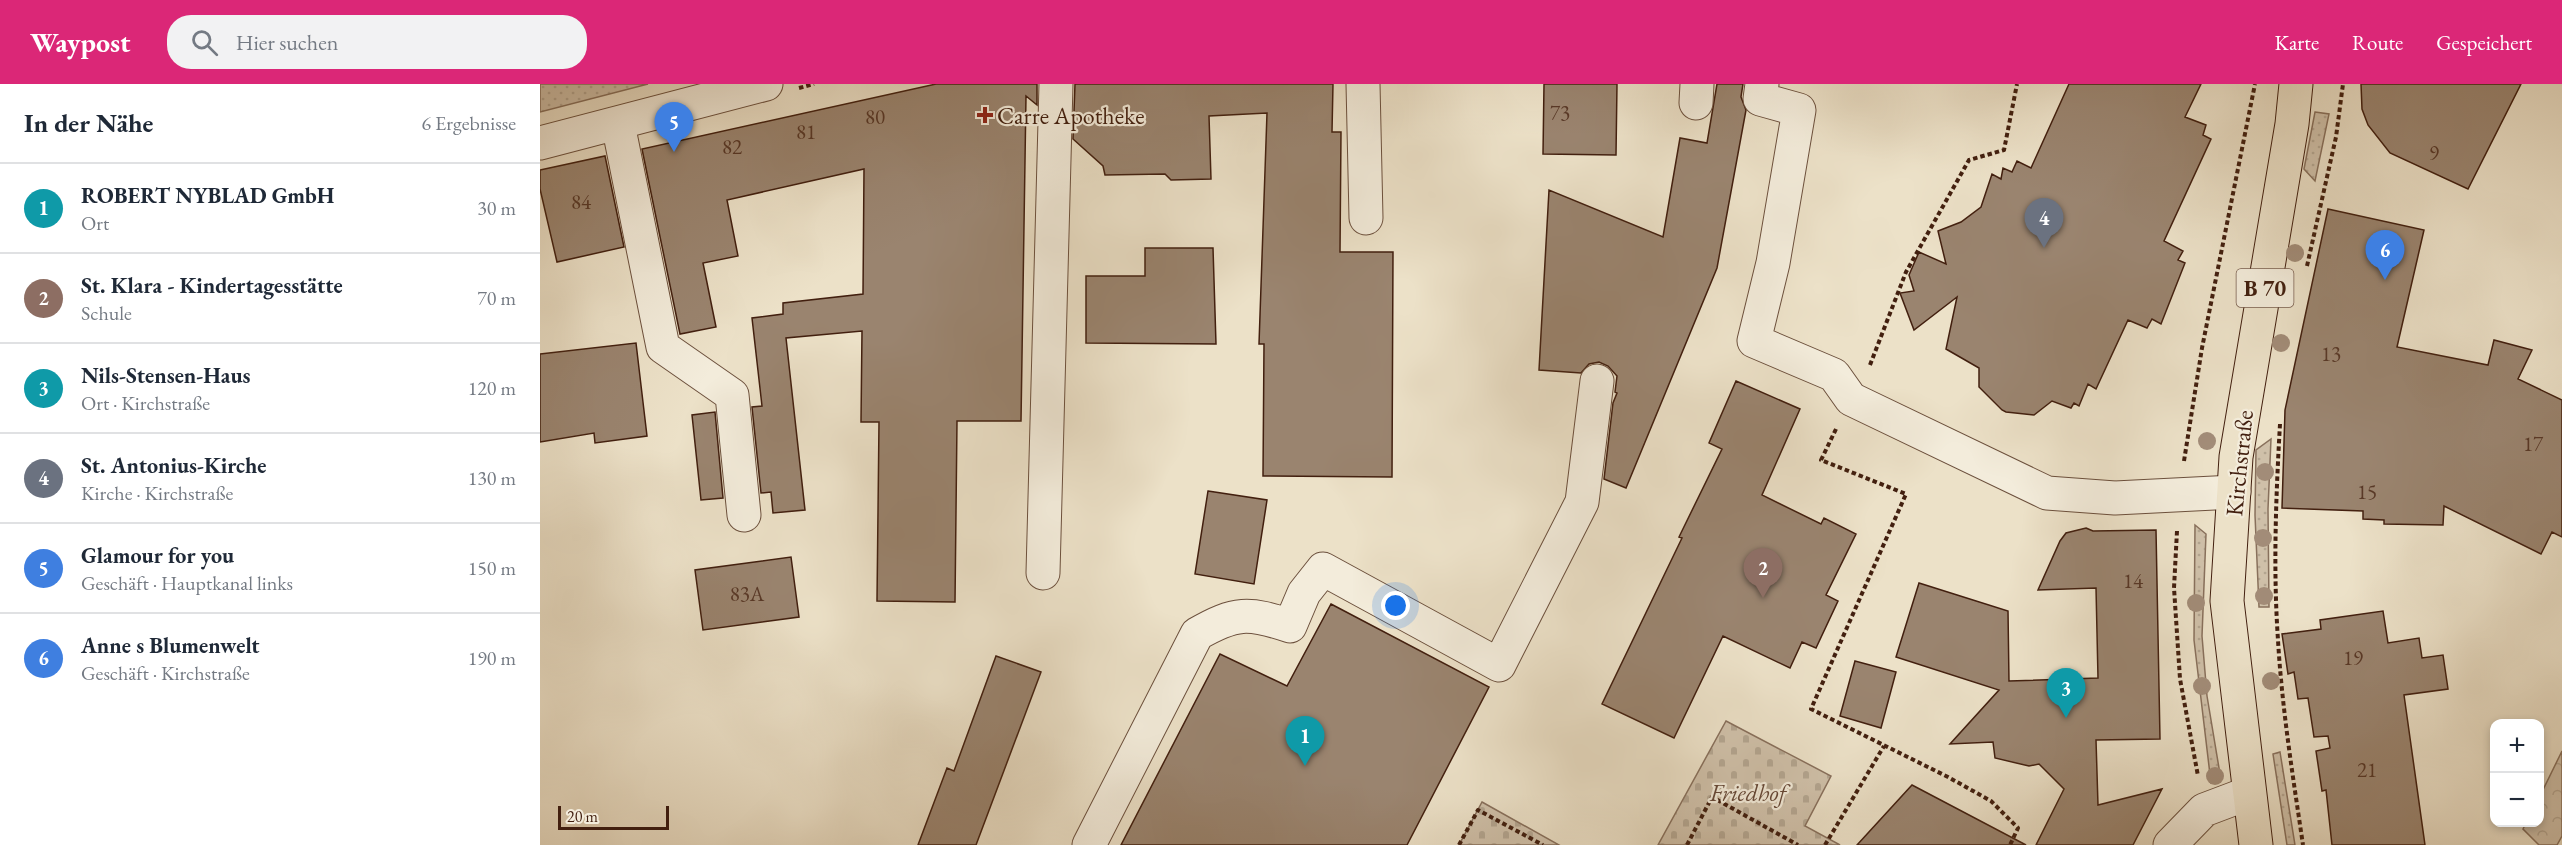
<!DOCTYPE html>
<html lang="de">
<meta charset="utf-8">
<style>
body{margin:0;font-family:"EB Garamond",serif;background:#f2f2f3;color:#1f2937}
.controls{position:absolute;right:18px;bottom:18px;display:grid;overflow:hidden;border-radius:12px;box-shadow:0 3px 9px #0003}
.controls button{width:54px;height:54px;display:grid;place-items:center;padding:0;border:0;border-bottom:2px solid #e0e1e3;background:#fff;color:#1f2937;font:30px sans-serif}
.scale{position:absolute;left:18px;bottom:15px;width:111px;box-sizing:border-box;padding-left:6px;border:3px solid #421f0f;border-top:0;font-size:16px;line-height:21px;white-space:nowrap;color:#421f0f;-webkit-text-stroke:4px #f3ecdb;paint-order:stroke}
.you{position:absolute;left:856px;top:522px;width:21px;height:21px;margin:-15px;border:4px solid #fff;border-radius:50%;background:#1a73e8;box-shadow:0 0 0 9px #1a73e833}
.badge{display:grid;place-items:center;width:39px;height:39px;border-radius:50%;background:#db2777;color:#fff;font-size:20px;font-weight:700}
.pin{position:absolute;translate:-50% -50px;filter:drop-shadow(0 2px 3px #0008)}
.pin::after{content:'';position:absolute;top:32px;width:21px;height:18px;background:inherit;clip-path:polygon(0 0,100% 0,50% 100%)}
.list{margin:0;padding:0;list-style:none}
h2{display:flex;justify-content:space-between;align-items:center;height:78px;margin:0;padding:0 24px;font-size:26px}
h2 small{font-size:20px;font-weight:400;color:#747a83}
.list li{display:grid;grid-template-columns:39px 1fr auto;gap:18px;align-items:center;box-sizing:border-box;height:90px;padding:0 24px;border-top:2px solid #e0e1e3}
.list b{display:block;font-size:22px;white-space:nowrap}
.list p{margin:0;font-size:20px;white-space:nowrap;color:#747a83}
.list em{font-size:20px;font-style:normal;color:#747a83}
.icon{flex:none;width:33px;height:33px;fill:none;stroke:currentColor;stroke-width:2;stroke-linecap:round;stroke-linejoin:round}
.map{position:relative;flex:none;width:2022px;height:761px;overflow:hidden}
header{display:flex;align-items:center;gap:36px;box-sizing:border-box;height:84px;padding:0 30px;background:#db2777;color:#fff}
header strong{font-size:28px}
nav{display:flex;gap:33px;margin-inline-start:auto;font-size:21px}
.search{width:420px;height:54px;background:#f2f2f3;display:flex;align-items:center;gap:15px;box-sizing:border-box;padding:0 21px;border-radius:24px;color:#747a83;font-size:22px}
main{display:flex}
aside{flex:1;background:#fff}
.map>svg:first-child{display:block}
.grass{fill:url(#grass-dots);stroke:#88705c;stroke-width:1.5}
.forest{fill:url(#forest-crowns);stroke:#88705c;stroke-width:1.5}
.cemetery{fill:url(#cemetery-stones);stroke:#88705c;stroke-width:1.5}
.building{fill:#9a846f;stroke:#421f0f;stroke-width:1.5}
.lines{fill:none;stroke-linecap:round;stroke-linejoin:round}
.minor-casing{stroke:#6c503d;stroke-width:35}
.major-casing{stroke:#421f0f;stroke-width:35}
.path{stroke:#421f0f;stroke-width:4;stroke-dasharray:4.5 3;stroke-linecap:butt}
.minor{stroke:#f3ecdb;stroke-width:33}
.major{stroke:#ece1c8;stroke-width:33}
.tree{fill:#a28c78}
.poi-dot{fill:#8f2418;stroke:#f3ecdb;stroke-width:2}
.labels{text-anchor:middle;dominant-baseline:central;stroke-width:4.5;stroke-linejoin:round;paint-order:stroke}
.number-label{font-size:21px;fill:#583827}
.shield{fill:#f3ecdb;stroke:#775c4c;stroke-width:1.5}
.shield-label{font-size:22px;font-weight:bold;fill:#421f0f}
.poi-label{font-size:24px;fill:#421f0f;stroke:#f3ecdb;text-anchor:start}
.street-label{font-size:24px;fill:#421f0f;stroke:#f3ecdb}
.park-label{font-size:24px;font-style:italic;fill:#654736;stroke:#f3ecdb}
</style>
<header>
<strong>Waypost</strong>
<div class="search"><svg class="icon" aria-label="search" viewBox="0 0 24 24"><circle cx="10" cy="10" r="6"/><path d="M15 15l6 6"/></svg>Hier suchen</div>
<nav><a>Karte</a><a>Route</a><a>Gespeichert</a></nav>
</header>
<main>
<aside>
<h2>In der Nähe<small>6 Ergebnisse</small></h2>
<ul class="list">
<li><span class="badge" style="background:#0f9aa8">1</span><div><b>ROBERT NYBLAD GmbH</b><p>Ort</p></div><em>30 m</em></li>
<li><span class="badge" style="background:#8d6e63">2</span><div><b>St. Klara - Kindertagesstätte</b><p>Schule</p></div><em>70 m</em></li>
<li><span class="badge" style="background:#0f9aa8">3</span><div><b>Nils-Stensen-Haus</b><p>Ort · Kirchstraße</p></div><em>120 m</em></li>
<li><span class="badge" style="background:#6b7280">4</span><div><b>St. Antonius-Kirche</b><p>Kirche · Kirchstraße</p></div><em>130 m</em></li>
<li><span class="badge" style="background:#3f7fe0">5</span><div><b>Glamour for you</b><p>Geschäft · Hauptkanal links</p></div><em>150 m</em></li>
<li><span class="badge" style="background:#3f7fe0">6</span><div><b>Anne s Blumenwelt</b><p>Geschäft · Kirchstraße</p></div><em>190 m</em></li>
</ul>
</aside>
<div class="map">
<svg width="2022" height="761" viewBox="0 0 2022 761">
<defs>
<pattern id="grass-dots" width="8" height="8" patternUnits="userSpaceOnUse" patternTransform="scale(1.5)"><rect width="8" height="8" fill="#cfc0a9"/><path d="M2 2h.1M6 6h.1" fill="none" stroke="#b3a590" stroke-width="1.8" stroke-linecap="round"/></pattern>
<pattern id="forest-crowns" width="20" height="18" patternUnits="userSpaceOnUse" patternTransform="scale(1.5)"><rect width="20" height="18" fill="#cfc0a9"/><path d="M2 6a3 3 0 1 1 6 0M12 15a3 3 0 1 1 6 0" fill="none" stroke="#b3a590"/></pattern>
<pattern id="cemetery-stones" width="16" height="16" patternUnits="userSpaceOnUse" patternTransform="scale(1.5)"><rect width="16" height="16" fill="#cfc0a9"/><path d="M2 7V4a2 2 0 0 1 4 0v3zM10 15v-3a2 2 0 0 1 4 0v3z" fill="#b3a590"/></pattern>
</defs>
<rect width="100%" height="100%" fill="#ece1c8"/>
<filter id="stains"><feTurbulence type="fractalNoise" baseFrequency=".00333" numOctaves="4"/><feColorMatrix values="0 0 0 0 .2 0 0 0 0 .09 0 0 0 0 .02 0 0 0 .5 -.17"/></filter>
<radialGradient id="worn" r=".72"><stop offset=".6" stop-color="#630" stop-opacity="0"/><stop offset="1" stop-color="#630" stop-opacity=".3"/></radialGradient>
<path class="grass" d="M0 0H108L0 28Z
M1775 28 1789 30 1775 97 1764 85Z
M1731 355 1728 425 1729 523H1719L1715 431 1716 366Z
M1655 441 1666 450 1662 552 1667 612 1681 696 1671 699 1654 556Z
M1740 668 1755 761H1747L1733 670Z"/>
<path class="forest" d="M2022 667V752L2017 761H1999L1983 745 1986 739 2000 738V712Z"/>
<path class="cemetery" d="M1186 637 1291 692 1265 742 1300 761H1118Z
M942 718 1019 761H919Z"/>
<path class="building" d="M396 0H497V21L486 12 481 337H417L415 518 337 517 339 338H321L322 247 246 254 265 426 233 429 231 408 221 409 212 323 222 322 212 234 243 230V219L323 210 324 85 187 116 198 172 163 179 176 243 140 250 102 65Z
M535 0H793L792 48H801L800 168H853L852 393 723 392 724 260H719L727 29 669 32 671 95 631 96 625 90 565 91 563 82 533 55Z
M1004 0H1077L1076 71 1003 70Z
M1177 0H1203L1201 13 1206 26 1177 184 1086 404 1064 395 1073 319 1077 309 1075 308 1077 292 1068 282 1059 278 1049 280 1041 289 999 286 1009 106 1123 153 1140 54 1167 59Z
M1529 0H1661L1645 33 1666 41 1663 51 1671 55 1624 157 1643 167 1638 176 1645 179 1621 240 1612 235 1607 244 1588 236 1556 305 1548 300 1539 322 1534 319 1531 324 1512 317 1494 331 1466 328 1462 326 1439 303V284L1406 265 1417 213 1374 246 1360 209 1374 207 1369 191 1379 168 1406 180 1398 147 1421 138 1441 123 1452 90 1461 95 1463 84 1472 88 1477 77 1491 84Z
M1821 0H1981L1928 105 1850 69 1828 41 1822 25Z
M65 72 84 163 17 178 0 105V86Z
M1788 125 1884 146 1857 263 1948 281 1954 256 1992 266 1978 295 2022 316V453L2012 448 2001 470 1904 422 1903 441 1844 440V436L1823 435V427L1742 424 1745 326Z
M605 164H673L676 260 546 259V192H605Z
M96 259 107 352 55 359 54 349 0 358V270Z
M1196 297 1260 325 1222 411 1281 440 1284 434 1316 450 1286 511 1298 517 1276 564 1262 558 1250 584 1183 552 1134 654 1062 620 1142 454 1139 453 1182 365 1169 359Z
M175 328 183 414 161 416 152 331Z
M668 407 727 416 714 500 655 490Z
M1546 444 1553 447 1616 446 1620 655 1556 656 1558 721 1622 705 1593 761H1496L1524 705 1499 680 1489 682 1455 674 1453 658 1410 660 1459 606 1356 573 1379 499 1468 527 1469 597 1558 594 1556 504 1498 506 1520 457 1526 449Z
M251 473 259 533 163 546 155 486Z
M791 520 949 603 867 761H581L680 570 747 602Z
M1843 527 1848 559 1879 554 1882 574 1903 571 1908 605 1864 611 1885 761H1792L1786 706 1782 707 1776 667 1790 664 1788 652 1774 653 1768 614 1758 615 1754 588 1748 590 1742 550 1781 545 1780 536Z
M456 572 501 588 436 761H378L407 684 414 687Z
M1315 577 1356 588 1341 644 1300 632Z
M1372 701 1486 761H1317Z"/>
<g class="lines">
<g class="minor-casing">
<path id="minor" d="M823 0 826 134
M1222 0 1220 15 1259 26 1233 179 1214 257 1294 291 1311 315 1507 409 1575 414 1694 408
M1156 19 1157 0
M78 40 123 263 192 311 204 431
M0 59 226 0
M503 489 516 0
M549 761 657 550C695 528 709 528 750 542L764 509 783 485 959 581 1042 418 1057 297
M1630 761 1664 726 1709 709"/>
</g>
<g class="major-casing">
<path id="major" d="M1716 761 1687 517 1696 373 1752 40 1756 0"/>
</g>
<path class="path" d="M259 4 274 0
M1767 182 1796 53 1803 0
M1330 281 1366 188 1429 76 1464 66 1477 0
M1740 340C1736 411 1733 484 1738 556 1742 625 1753 693 1763 761
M1296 345 1281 376 1366 410 1271 625 1408 693 1451 717 1478 744 1470 761
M1644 377 1662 264 1715 0
M1637 447 1634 504 1640 595 1658 692
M919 761 938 726 1003 761
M1147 761 1172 713 1258 761
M1285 761 1344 662"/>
<use href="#minor" class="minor"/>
<use href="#major" class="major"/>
</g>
<g class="tree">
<circle cx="1755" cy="169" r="9"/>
<circle cx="1741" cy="259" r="9"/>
<circle cx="1667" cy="357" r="9"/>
<circle cx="1725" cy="388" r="9"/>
<circle cx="1723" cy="454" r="9"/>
<circle cx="1724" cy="512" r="9"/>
<circle cx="1656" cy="519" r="9"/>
<circle cx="1731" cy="597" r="9"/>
<circle cx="1662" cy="602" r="9"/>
<circle cx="1675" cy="692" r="9"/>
</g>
<path class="poi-dot" d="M442 22h6v6h6v6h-6v6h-6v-6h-6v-6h6z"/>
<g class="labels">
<g class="number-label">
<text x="1020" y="28">73</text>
<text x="335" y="32">80</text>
<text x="266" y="47">81</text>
<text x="192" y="62">82</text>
<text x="1894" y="68">9</text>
<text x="41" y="117">84</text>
<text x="1791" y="269">13</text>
<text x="1993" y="359">17</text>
<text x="1827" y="407">15</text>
<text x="1593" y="496">14</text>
<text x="207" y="509">83A</text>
<text x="1813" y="573">19</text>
<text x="1827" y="685">21</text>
</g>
<rect class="shield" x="1696.5" y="185" width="57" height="38" rx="4.5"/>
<g class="shield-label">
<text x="1725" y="204">B 70</text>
</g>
<g class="poi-label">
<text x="457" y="31">Carre Apotheke</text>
</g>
<g class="street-label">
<text transform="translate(1699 379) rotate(-84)">Kirchstraße</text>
</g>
<g class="park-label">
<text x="1208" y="708">Friedhof</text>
</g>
</g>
<rect width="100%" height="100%" filter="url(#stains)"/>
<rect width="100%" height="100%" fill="url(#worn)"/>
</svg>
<div class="controls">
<button>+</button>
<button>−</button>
</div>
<div class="scale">20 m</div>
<div class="you"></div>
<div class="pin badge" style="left:765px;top:682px;background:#0f9aa8">1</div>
<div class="pin badge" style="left:1223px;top:514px;background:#8d6e63">2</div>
<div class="pin badge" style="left:1526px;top:634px;background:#0f9aa8">3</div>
<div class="pin badge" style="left:1504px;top:164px;background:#6b7280">4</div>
<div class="pin badge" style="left:134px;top:68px;background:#3f7fe0">5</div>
<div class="pin badge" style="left:1845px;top:196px;background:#3f7fe0">6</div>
</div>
</main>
